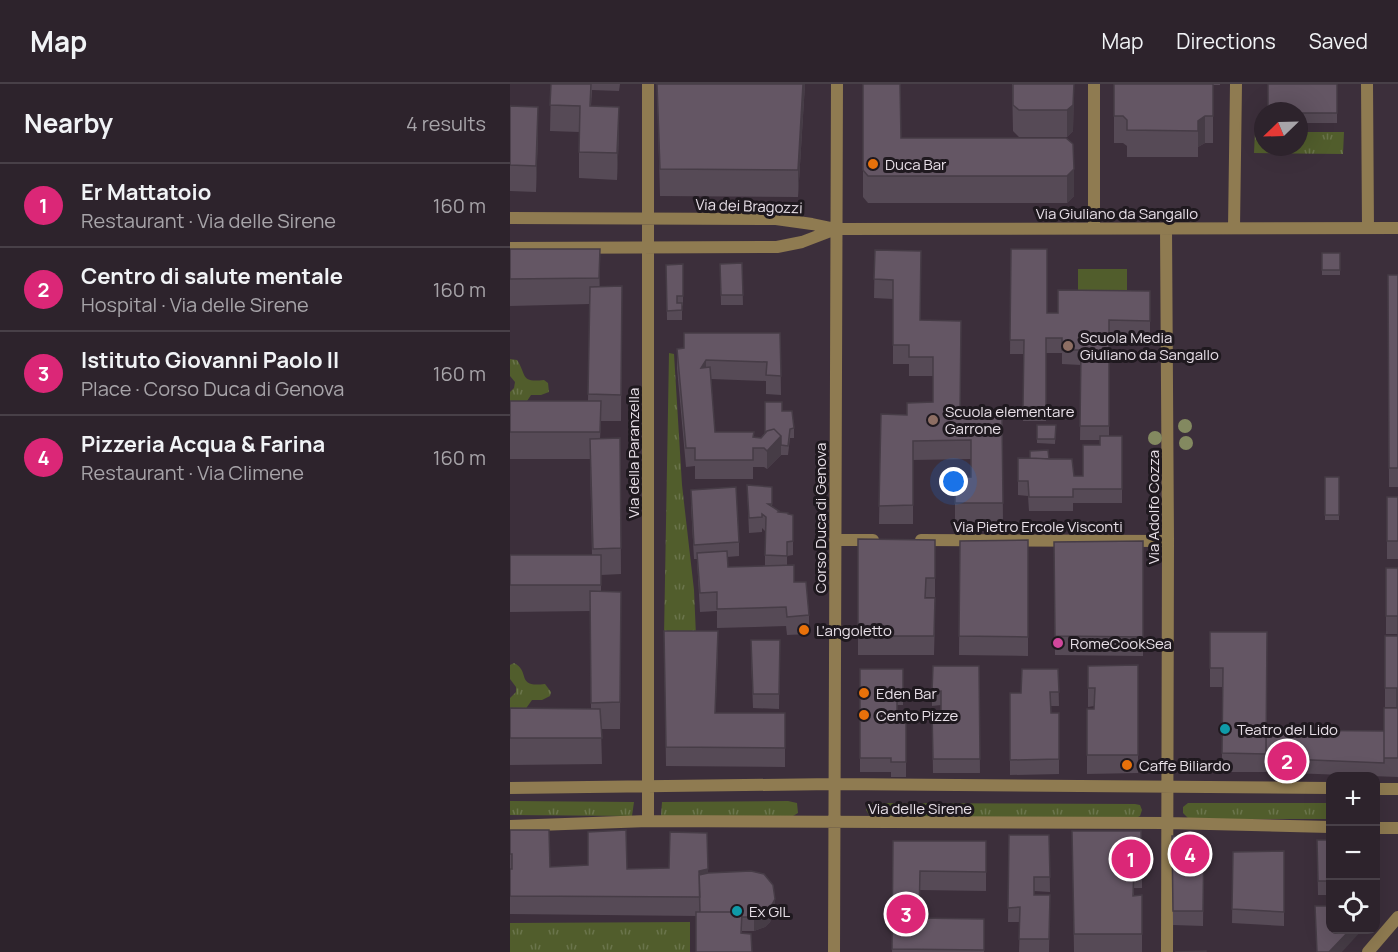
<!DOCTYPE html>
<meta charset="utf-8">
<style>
body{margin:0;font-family:Manrope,sans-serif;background:#392f38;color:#f1f3f6}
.controls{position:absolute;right:18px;bottom:18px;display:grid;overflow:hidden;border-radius:12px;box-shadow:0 6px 24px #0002}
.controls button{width:54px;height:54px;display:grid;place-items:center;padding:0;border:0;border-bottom:2px solid #484048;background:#2d232c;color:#f1f3f6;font:30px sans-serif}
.compass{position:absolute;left:744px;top:18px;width:54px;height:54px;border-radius:50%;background:#2d232c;box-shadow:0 6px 24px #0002;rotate:247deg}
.you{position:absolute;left:444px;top:398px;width:21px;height:21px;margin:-15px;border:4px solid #fff;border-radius:50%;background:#1a73e8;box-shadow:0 0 0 9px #1a73e833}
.badge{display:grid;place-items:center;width:39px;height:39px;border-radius:50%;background:#db2777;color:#fff;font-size:20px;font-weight:700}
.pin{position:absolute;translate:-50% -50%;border:3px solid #fff;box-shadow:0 2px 6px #0006}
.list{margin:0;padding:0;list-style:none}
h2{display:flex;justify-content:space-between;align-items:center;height:78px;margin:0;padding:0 24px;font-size:26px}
h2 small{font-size:20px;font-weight:400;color:#a7a4a9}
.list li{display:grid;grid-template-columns:39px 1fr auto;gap:18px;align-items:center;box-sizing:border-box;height:84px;padding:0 24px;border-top:2px solid #484048}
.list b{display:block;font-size:22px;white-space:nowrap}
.list p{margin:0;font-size:20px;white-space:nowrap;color:#a7a4a9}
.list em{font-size:20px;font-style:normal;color:#a7a4a9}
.icon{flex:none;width:33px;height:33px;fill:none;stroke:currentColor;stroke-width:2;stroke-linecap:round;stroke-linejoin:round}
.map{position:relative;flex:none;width:888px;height:868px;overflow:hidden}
header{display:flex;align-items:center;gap:36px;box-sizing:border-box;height:84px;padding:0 30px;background:#2d232c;border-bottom:2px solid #484048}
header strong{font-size:28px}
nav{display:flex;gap:33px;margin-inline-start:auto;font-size:21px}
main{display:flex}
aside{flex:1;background:#2d232c}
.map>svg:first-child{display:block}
.grass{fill:url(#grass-tufts)}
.pitch{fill:#515d2c}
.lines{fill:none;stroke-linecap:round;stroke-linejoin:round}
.minor{stroke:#8f7b51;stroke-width:12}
.tree{fill:#838960}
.wall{fill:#564a56}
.shaded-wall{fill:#463c46}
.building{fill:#645664;stroke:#463c46;stroke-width:1.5}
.food-dot{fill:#e8710a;stroke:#1f191f;stroke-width:2}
.education-dot{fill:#8d6e63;stroke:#1f191f;stroke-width:2}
.hotel-dot{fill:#d1479c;stroke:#1f191f;stroke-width:2}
.culture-dot{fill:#0f9aa8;stroke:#1f191f;stroke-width:2}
.labels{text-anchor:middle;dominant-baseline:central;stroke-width:6;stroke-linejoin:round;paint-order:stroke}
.poi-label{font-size:15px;fill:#e7dfe7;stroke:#1f191f;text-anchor:start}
.street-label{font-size:15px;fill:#e7dfe7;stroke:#1f191f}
</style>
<header>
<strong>Map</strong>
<nav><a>Map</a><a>Directions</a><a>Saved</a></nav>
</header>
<main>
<aside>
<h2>Nearby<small>4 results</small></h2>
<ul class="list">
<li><span class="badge">1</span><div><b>Er Mattatoio</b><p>Restaurant · Via delle Sirene</p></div><em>160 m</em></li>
<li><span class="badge">2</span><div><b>Centro di salute mentale</b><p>Hospital · Via delle Sirene</p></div><em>160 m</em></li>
<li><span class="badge">3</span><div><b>Istituto Giovanni Paolo II</b><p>Place · Corso Duca di Genova</p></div><em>160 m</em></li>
<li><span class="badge">4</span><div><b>Pizzeria Acqua &amp; Farina</b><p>Restaurant · Via Climene</p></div><em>160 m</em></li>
</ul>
</aside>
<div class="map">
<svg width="888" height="868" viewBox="0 0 888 868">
<defs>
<pattern id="grass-tufts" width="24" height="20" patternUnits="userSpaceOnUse" patternTransform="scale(1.5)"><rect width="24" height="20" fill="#515d2c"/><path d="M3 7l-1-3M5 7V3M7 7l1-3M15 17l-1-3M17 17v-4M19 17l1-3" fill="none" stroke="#6a744b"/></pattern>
</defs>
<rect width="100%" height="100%" fill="#3c2f3b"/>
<path class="grass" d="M745 47H753V63H789V48H834L833 70 744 69Z
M159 269 164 270 172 401 184 506 186 552 154 553Z
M0 275 7 276C17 291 10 299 34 296L38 299 39 308 31 311H21L11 326H0V308L4 304 5 298 0 292Z
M4 579C21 587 5 604 35 600L41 608 40 612 32 616H22L12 630H0V614L6 608V603L0 595V581Z
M0 717 124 718 122 732 0 731Z
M278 717 287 719 288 729 283 732H151L152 718Z
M362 719 625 720 630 721 632 726 630 732 626 734H361L356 726 358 721Z
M678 719H820V735H685L678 734 673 729V723Z
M180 838V868H0V839Z"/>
<path class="pitch" d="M568 185H617V212H568Z"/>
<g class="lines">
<path class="minor" d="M138 0V737
M857 0 858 144
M0 134 266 135 302 140 326 145 888 144
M584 144V0
M656 144 658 457 657 868
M724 144 726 0
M0 164 267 163 292 158 326 145
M325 456H363
M411 456 658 457
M0 704 325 700 820 704
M866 705H888
M0 742 138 737 658 739 820 743
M866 744H888
M324 868 327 0
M858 868 888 833"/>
</g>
<g class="tree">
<circle cx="675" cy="342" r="7"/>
<circle cx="645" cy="354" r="7"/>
<circle cx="676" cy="359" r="7"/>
</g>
<path class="wall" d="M41 0H110L109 7 82 6 81 22 109 50 107 96 69 94V48L40 47Z
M147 0H295L288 113 150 112Z
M353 0 391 54H556L564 112 557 119H358L353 113Z
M502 0H564L563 47 557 53H509L503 47Z
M604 0H710V1H703V59H695L688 63V73H617V62L613 59H604Z
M827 0V39H789V27Z
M0 22 28 50 26 108 0 107Z
M0 165 90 191V202H112L111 337H91L90 355 110 354 111 490 91 491V508H111L110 645H91L92 680 0 681V624L81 625 80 527 0 528V471H82L80 375H0V317H78L80 220 0 222Z
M501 165 537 229H548L640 207V251H599V352H612V419H563V427H519L518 412 508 411V374L539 375 564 392H573L590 361V356H570L571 281 552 280V269H536V337H513L514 270H500Z
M365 166 411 236 451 333H492L493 438H445V394L461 393V375L403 376V440H369L371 330 397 331 423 318V292H399V280H383V215L364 214Z
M812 169H830V191H812Z
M232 179 233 221H211L210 180Z
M173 180V221L172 222V236H157L156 181Z
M878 191H888V403H879Z
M270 249 271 311 256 310V297L201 295 205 348 251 354 272 327 284 344V354H280L278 371H271L257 385 254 383H243V395H185V382L176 383 167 284V265Z
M527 341H546L545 360 527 359Z
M815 393H829V436H815Z
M237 401 262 403V422L269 428 283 457V471L277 472V481L299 531V550L277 551 276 542 207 544V527L190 528 187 475H184L181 421V406L229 458V472L217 473 218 483 255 482V447L252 444V448L239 449Z
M877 413H888V475H877Z
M348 455 425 456V513H416V514L425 533 424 571H348Z
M518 456V572L449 571 450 457Z
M633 457V572L545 571 544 458Z
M876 484H888V693L756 688H712V603H700V548L756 646 874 647 887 624V623H875V552H888V550H876Z
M154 547 208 566 205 629H275V683L156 682Z
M270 556 269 625 243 624 241 571Z
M628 581V689L577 690V625H584V622L578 623V582Z
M469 582 470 689H423L422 628H431V621L422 622V608Z
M350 585H393V621H387V627H396V693H381V688H350Z
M548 585 549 622H541V629H549V690L500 691V609H511Z
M0 746 40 783 198 789 265 829 260 838 255 843 244 847H232V849L186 832 0 830Z
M562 747 632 786V804H624V812L632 811V868H564Z
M499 751H539L540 808 524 807V811H540L539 868H509L510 838H498Z
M662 752H694L693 842 663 841Z
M807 756H820V811H808Z
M383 757H476V807L410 806 409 834 474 835V868H382Z
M774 767V842L722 839 723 768Z"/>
<path class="shaded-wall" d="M293 0H295L288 113V86Z
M564 0 563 47 557 53V26Z
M28 23V50L26 108V82Z
M109 23V50L107 96V69Z
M695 32V59L688 63V37Z
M564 85V112L557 119V92Z
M90 165V191L89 220V194Z
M196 276V294L191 284Z
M271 352V371L257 385V367Z
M208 547V566L205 648V629Z
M198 785V803L190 806 189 787Z
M265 815V829L260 838 255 843 244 847V833Z
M840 846H852L832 868H819Z"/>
<path class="building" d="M41 0H81L80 22 109 23 107 69 69 68 70 22 40 21Z
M147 0H293L288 86 150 85Z
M353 0H390L391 54H556L563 60 564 85 557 92H358L353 86Z
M503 0H564L563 21 557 26H509L503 21Z
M604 0H703V32H695L688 37V47L617 46V36L613 32H604Z
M758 0H827V29H789V27H758Z
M0 22 28 23 26 82 0 81Z
M0 165H90L89 194 0 195Z
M501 165H537V229H548V206L640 207V237L599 236V342H570L571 266H552V254H536V323H513L514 256H500Z
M365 166 411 167 410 236 451 237 450 333H492L493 419H445V394L461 393V356L403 357V421L369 422 371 330 397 331V319L423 318V273H399V261H383V196L364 195Z
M812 169H830V186H812Z
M232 179 233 211H211L210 180Z
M173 180V212H167V219H172V226L157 227 156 181Z
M878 191H888V384H879Z
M112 202 111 311 78 310 80 203Z
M174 249H270L271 292 256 291 257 278 196 276 191 284 200 283 205 348H244L243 353 251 354 257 347 264 345 271 352 257 367 254 364H243V376H185V364H176L167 265 174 264Z
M0 317H91L90 348H0Z
M255 318H272V327H282L284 344 280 345 278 362 271 361V352L264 345 257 347 255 349Z
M527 341H546L545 355H527Z
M590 352H612V405H563V413H519L518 397H508V374L562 375 564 392H573V361H590Z
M110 354 111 464 83 465 80 355Z
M538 366 539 375 520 374V367Z
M815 393H829V431H815Z
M237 401 262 403V420H258L269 427 268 428 278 429V430L283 431V457L277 458V472L255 471 256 433 252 430V433L239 434Z
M226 403 229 458 184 461 181 406Z
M877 413H888V457H877Z
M348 455 425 456V494H416L415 514H425L424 552H348Z
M518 456V553L449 552 450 457Z
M633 457V553L545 552 544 458Z
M217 467 218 483 284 481V498H296L299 531 277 533 276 523 207 525V508L190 509 187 469Z
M0 471H91V501H0Z
M876 484H888V674H874V624H887V604H875V552H888V532H876Z
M80 507 111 508 110 618 81 619Z
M154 547H208L205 629H275V664L156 663Z
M700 548H757L756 670 712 669 713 584H700Z
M241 556H270L269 610H243Z
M628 581V671H577V625H584L585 604H578V582Z
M423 582H469L470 675H423L422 628H431V607L422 608Z
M350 585H393V607H387V627H396V678H381V674H350Z
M512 585H548L549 608H540L541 629H549V675L500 676V609H511Z
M0 624 90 625 92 654H0Z
M756 646 874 647V679L756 674Z
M0 746H39L40 783 78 781V748L116 746 117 785 159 784 160 748 197 749 198 785 189 787 190 813 0 812V785H2V770H0Z
M562 747H631L632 786 624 785 623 812 632 811V850H564Z
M499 751H539L540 793H524V811H540L539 855H509L510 823 498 824Z
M662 752H694L693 827H663Z
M807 756H820V797H808Z
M383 757H476V788L410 787 409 834 474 835V866L382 865Z
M774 767V828L722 825 723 768Z
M241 787 254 790 263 801 265 815 260 824 255 829 244 833H232V828H190L189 791 198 789Z
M805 822H820V846H840L819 868H807Z
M186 828H232L231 849 241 850 242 868H186Z
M696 867V868H665Z"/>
<g class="food-dot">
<circle cx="363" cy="80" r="6"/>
<circle cx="294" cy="546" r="6"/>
<circle cx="354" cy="609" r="6"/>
<circle cx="354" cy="631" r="6"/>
<circle cx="617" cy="681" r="6"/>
</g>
<g class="education-dot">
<circle cx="558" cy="262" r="6"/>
<circle cx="423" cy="336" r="6"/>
</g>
<circle class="hotel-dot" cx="548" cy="559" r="6"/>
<g class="culture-dot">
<circle cx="715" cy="645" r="6"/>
<circle cx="227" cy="827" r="6"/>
</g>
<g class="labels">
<g class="poi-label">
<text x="375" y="80">Duca Bar</text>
<text x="570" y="253">Scuola Media<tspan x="570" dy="17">Giuliano da Sangallo</tspan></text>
<text x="435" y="327">Scuola elementare<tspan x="435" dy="17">Garrone</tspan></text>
<text x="306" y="546">L'angoletto</text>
<text x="560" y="559">RomeCookSea</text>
<text x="366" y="609">Eden Bar</text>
<text x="366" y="631">Cento Pizze</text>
<text x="727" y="645">Teatro del Lido</text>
<text x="629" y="681">Caffe Biliardo</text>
<text x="239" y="827">Ex GIL</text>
</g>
<g class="street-label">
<text transform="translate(239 122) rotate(2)">Via dei Bragozzi</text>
<text x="607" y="129">Via Giuliano da Sangallo</text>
<text transform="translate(123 369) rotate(-90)">Via della Paranzella</text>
<text transform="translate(643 423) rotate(-90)">Via Adolfo Cozza</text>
<text transform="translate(310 434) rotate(-90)">Corso Duca di Genova</text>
<text x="528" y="442">Via Pietro Ercole Visconti</text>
<text x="410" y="724">Via delle Sirene</text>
</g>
</g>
</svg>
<div class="controls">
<button>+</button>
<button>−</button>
<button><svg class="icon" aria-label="locate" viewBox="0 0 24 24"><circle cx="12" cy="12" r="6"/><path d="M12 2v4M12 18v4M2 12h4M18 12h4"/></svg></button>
</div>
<svg class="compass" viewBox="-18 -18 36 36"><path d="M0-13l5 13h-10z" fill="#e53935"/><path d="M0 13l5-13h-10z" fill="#a7a4a9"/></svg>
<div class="you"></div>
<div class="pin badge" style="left:621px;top:775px">1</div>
<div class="pin badge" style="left:777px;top:677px">2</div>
<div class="pin badge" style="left:396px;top:830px">3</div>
<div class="pin badge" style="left:680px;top:770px">4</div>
</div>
</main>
